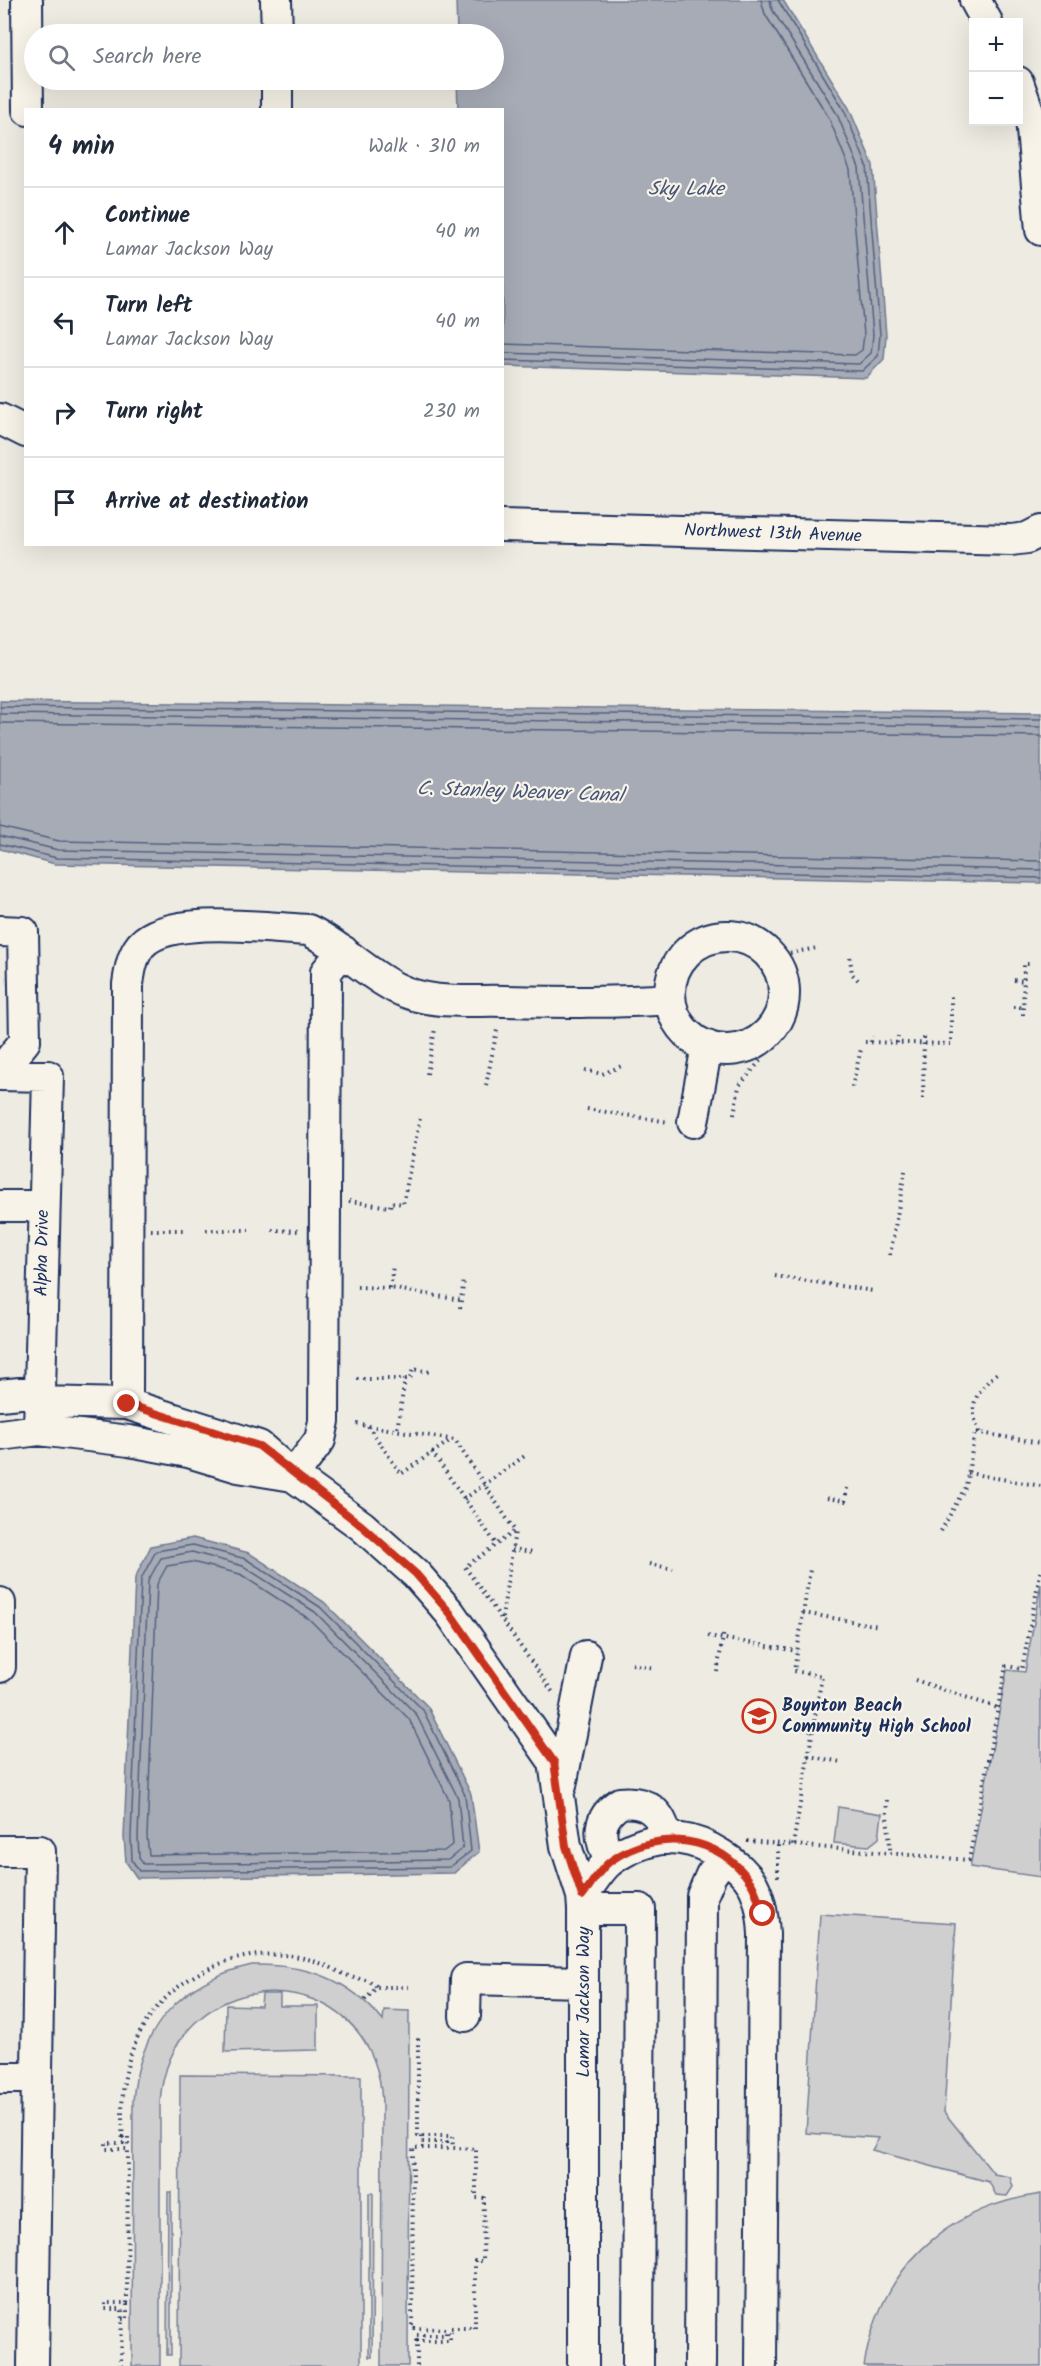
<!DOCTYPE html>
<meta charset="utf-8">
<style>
body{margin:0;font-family:Kalam,sans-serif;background:#f2f2f3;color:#1f2937}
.controls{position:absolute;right:18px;top:18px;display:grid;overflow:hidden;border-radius:0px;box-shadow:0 6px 24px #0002}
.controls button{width:54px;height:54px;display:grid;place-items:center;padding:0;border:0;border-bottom:2px solid #e0e1e3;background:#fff;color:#1f2937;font:30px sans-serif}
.stop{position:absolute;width:18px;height:18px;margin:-14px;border:4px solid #c8321e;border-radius:50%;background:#fff}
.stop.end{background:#c8321e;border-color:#fff;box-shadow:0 2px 6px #0008}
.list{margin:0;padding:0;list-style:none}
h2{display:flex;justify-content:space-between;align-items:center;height:78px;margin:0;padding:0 24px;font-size:26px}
h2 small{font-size:20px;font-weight:400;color:#747a83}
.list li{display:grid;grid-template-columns:39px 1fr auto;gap:18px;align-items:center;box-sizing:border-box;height:90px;padding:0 24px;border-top:2px solid #e0e1e3}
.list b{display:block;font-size:22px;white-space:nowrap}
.list p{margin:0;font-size:20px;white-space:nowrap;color:#747a83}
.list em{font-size:20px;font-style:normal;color:#747a83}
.icon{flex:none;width:33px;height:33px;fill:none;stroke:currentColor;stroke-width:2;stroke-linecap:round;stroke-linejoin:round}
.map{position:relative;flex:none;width:1041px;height:2366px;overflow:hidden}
.search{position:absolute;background:#fff;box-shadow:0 6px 24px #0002;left:24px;top:24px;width:480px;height:66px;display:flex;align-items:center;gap:15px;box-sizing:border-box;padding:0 21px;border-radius:33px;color:#747a83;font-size:22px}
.panel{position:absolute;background:#fff;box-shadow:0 6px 24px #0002;left:24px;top:108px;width:480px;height:438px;border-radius:0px}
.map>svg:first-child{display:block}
.green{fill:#cfcfcf;stroke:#757f96;stroke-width:1.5}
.water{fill:#a6abb5;stroke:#6e7992;stroke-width:1.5}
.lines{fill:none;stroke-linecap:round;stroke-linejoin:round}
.shore{stroke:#536181;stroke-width:1.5}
.minor-casing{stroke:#1b2f5e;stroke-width:34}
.path{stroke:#1b2f5e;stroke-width:4;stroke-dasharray:1.5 4.5;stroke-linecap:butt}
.minor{stroke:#f7f3e8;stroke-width:30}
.route{stroke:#c8321e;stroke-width:8}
.labels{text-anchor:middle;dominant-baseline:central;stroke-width:4.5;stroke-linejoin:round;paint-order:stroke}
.street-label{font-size:18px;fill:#1b2f5e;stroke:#f7f3e8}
.poi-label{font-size:18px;font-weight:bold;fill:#1b2f5e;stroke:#f7f3e8;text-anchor:start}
.water-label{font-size:20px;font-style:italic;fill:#455478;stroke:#f7f3e8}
</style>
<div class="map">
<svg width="1041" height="2366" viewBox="0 0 1041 2366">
<rect width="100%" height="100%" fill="#eeebe2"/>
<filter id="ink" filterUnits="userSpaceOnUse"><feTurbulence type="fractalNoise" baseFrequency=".0167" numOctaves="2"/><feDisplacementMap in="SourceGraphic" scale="12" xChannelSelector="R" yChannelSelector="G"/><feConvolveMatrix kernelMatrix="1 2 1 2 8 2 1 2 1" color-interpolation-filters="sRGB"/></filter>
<g filter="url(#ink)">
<path class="green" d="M1041 1583V1877L970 1867 1007 1670 1025 1672Z
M838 1807 882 1814 879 1838 869 1846 834 1843Z
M820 1914 956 1923 944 2112 994 2174 1010 2177 1013 2187 1007 2196 996 2195 989 2182 872 2150 879 2138 806 2133Z
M252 1965C305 1964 349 1978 383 2021L384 2010 409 2011 408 2366H381L382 2103C377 1957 173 1954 160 2101V2366H132L133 2101C139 2028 180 1981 252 1965Z
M262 1994H280V2006H318V2050L225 2052 226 2005 261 2006Z
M180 2075 361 2076V2366H179Z
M168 2192H171V2355H167Z
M369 2193H373L372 2357H369Z
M1041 2194V2366H864C880 2269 944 2208 1041 2194Z"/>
<path class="water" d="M456 0H783L849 108 873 165 886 335 884 359 866 378 503 366 502 110 458 109 457 80H494V34H457Z
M0 701 1041 713V883L55 864 0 849Z
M193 1538 249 1553 324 1602 428 1707 471 1794 479 1852 454 1873 137 1878 126 1862 124 1837 135 1578 151 1546Z"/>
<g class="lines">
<path class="shore" d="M502 344 855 355 862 350 864 335 850 170 829 118 765 14 761 0
M502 353 859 364 871 353 873 335 859 168 837 114 772 9 770 0
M502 360 862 371 878 356 880 335 867 166 844 110 778 0
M0 707 1041 719
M0 714 1041 727
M0 723 1041 736
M0 827 59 841 1041 861
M0 836 58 850 1041 870
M0 844 57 858 1041 878
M193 1545 246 1559 320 1607 423 1710 465 1795 471 1851 450 1867 139 1871 132 1860 131 1837 141 1579 156 1551Z
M192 1552 243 1566 315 1612 416 1714 458 1798 463 1848 448 1860 143 1864 139 1857 138 1837 148 1581 161 1558Z
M192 1562 240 1574 309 1619 409 1719 449 1800 453 1844 444 1851 149 1855 147 1837 157 1584 167 1566Z"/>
<g class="minor-casing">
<path id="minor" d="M27 0 28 110
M276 0 277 34
M975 0 987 22
M277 80V110
M1018 82 1031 119 1041 230
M0 419 26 432
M502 526 1011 540 1027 538 1041 531
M0 931 23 932 25 1041 0 1072
M670 993a57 57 0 1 1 114 0a57 57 0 1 1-114 0Z
M343 951 326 972 324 1421 320 1440 293 1476 259 1446 127 1404 128 984C130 970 132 956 141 945 168 914 269 928 308 930 340 945 364 972 396 988 429 1005 469 1000 505 1001 560 1002 615 1003 670 999
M0 1075 48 1076 39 1430
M693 1122 707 1046
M0 1206H44
M0 1395 40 1391
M40 1402 127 1404
M0 1435 39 1430 129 1441 188 1452 238 1467 293 1476 362 1526 416 1574 450 1613 554 1762 566 1846 582 1896 583 1909V2366
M0 1603V1667
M561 1786 586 1656
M0 1851H40L33 2366
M610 1861C598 1837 596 1819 620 1803 646 1800 663 1812 666 1839
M582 1896C591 1885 600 1868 611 1860 629 1847 659 1835 681 1839 706 1842 740 1863 753 1885 761 1900 763 1917 764 1934L761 2366
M583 1909H640L638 2366
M465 2016 466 1979 583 1982
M0 2078H37
M700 2366 702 1896 711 1875 724 1857"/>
</g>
<path class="path" d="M790 953 817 948
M850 957 852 974 861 983
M1014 980 1024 981
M1013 1007H1023
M1023 1015 1024 964H1033
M865 1042 951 1044V992
M871 1042 872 1036
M897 1043 898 1036
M585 1070 602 1074 624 1065
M427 1074 435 1029
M486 1085 497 1030
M852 1087 861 1049
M923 1099 924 1037
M587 1109 669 1122
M734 1114 739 1086 761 1060
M349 1201 390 1207 391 1202 403 1204 420 1118
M151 1230H184
M206 1230H249
M272 1230 301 1231
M890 1255 905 1171
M775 1276 873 1291
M357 1287 390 1288 461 1300
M390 1288 393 1266
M460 1308 464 1279
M357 1379H405L397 1430
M405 1379H410L413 1369 430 1372
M357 1424 455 1440 515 1531
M368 1426 401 1474 451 1440
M980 1432C966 1405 977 1391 997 1373
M432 1452 496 1544
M968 1473 1041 1486
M827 1498 845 1501 847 1488
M464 1499 526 1455
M941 1531 966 1486 975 1432 1041 1443
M512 1549 533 1552
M649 1564 673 1569
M803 1613 879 1626
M502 1618 515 1531 465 1567 554 1694
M708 1636 797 1651
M632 1664 655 1668
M717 1672 724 1631
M915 1680 998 1708
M803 1729 812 1730
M808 1756 841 1762
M887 1800C885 1818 891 1835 890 1854
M747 1841 969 1860 1006 1666 1022 1669 1041 1568
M793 1845 822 1676 794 1671 810 1570
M778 1877V1844
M365 2000 377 1987H411
M122 2137H128V2149
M122 2319H127V2303
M417 2341V2335H446V2329L412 2328 413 2148H447V2142H422V2136
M121 2366 122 2309H105V2303H127L128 2149H106V2143H123C121 2111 121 2079 133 2048 160 1975 248 1936 320 1963 330 1966 339 1973 349 1976 361 1981 367 1977 377 1987
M417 2366V2341H450V2328H475V2261H483L484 2198H476V2149L453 2148 452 2136H418V2034"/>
<use href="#minor" class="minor"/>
</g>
</g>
<g class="lines" filter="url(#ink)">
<path class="route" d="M127 1404 259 1446 362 1526 416 1574 450 1613 554 1762 566 1846 582 1896C591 1885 600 1868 612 1860 658 1828 720 1835 751 1883 757 1892 759 1904 763 1914"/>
</g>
<defs>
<g id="school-ring" transform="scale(1.725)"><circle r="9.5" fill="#f7f3e8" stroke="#c8321e" stroke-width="1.5"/><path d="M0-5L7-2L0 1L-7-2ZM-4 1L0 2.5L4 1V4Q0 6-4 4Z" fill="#c8321e"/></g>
</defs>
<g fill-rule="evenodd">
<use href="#school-ring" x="759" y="1716"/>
</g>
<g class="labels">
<g class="street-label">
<text transform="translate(773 534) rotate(2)">Northwest 13th Avenue</text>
<text transform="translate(43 1253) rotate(-89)">Alpha Drive</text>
<text transform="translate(584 2002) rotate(-90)">Lamar Jackson Way</text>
</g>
<g class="poi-label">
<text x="782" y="1706">Boynton Beach<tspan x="782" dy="21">Community High School</tspan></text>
</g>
<g class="water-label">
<text x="686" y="190">Sky Lake</text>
<text transform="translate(520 793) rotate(2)">C. Stanley Weaver Canal</text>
</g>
</g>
</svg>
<div class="controls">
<button>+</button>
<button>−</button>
</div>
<div class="stop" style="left:763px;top:1914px"></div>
<div class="stop end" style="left:127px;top:1404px"></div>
<div class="search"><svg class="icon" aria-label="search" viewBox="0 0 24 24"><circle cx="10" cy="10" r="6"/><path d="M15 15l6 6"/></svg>Search here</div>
<section class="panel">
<h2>4 min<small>Walk · 310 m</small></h2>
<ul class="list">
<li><svg class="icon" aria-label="ahead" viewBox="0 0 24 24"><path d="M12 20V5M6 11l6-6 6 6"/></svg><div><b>Continue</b><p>Lamar Jackson Way</p></div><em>40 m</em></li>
<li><svg class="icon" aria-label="left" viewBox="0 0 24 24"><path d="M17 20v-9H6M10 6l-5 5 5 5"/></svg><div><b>Turn left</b><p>Lamar Jackson Way</p></div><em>40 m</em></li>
<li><svg class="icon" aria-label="right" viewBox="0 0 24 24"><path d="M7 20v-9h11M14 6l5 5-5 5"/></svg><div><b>Turn right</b></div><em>230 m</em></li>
<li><svg class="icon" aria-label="arrive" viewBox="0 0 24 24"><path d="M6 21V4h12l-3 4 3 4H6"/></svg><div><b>Arrive at destination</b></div></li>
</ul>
</section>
</div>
